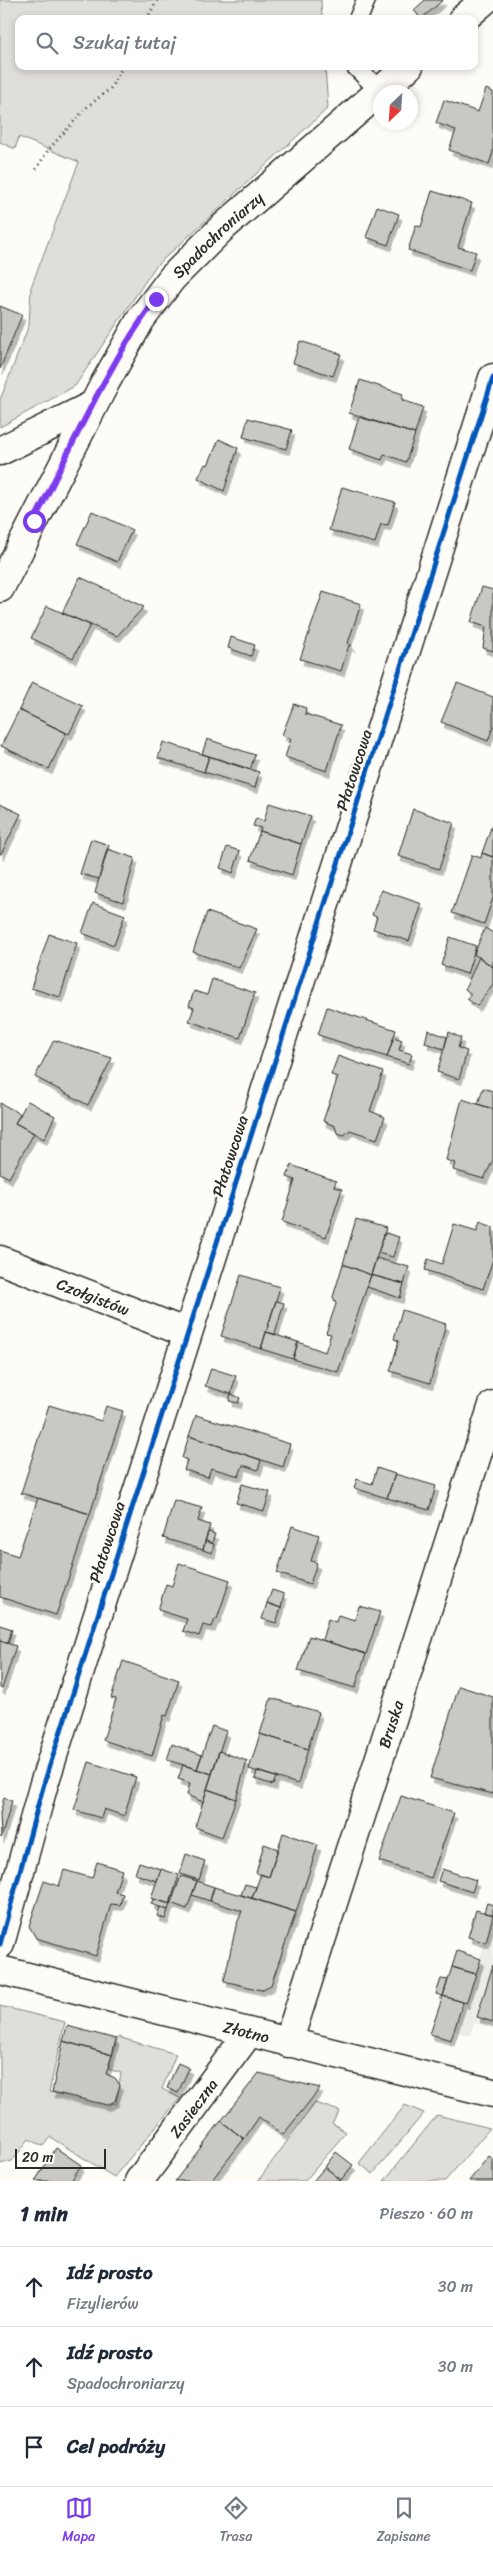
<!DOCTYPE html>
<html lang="pl">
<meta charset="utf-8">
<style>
body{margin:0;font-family:Sriracha,sans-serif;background:#f2f2f3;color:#1f2937}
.compass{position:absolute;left:373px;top:85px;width:45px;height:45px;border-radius:50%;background:#fff;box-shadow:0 2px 8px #0003;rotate:205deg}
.scale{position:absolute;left:15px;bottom:12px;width:91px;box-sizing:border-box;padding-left:5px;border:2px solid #2b2b2b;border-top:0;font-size:14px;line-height:18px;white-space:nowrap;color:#2b2b2b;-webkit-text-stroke:4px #fdfcf7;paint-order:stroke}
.stop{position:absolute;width:15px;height:15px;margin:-11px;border:4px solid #7c3aed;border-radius:50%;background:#fff}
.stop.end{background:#7c3aed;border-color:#fff;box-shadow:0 1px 5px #0008}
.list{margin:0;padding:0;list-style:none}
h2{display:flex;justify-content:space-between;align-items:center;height:65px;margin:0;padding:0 20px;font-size:21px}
h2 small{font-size:16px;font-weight:400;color:#747a83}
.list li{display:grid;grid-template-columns:32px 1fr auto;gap:15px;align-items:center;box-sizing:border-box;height:80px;padding:0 20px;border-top:1px solid #e0e1e3}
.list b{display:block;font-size:19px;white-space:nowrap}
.list p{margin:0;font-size:16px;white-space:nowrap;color:#747a83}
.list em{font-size:16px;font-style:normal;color:#747a83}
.icon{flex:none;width:28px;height:28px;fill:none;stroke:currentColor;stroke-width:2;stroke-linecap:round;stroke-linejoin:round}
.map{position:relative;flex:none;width:493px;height:2181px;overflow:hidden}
.search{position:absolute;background:#fff;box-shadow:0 2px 8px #0003;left:15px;right:15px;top:15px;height:55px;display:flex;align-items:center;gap:12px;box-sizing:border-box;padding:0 18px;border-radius:10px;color:#747a83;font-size:19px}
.sheet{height:305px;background:#fff}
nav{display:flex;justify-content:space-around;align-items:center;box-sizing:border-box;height:70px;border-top:1px solid #e0e1e3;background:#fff;font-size:14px;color:#747a83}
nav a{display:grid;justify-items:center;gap:2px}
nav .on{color:#7c3aed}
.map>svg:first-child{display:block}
.built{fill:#edece8}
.green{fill:#dfdeda;stroke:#858482}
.building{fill:#c9c8c4;stroke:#2b2b2b;filter:url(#shadow)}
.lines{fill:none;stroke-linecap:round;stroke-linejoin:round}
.service-casing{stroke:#2b2b2b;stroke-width:21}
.minor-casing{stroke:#2b2b2b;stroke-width:31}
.tertiary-casing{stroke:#2b2b2b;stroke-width:31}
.path{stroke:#2b2b2b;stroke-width:3;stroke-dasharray:1 4;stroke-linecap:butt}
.service{stroke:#fdfcf7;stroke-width:18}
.minor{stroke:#fdfcf7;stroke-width:28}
.tertiary{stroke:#fdfcf7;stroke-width:28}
.cycleway-casing{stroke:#fdfcf7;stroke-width:8}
.cycleway{stroke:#0057b8;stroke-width:5}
.route{stroke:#7c3aed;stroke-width:6}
.labels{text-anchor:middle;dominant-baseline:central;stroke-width:5;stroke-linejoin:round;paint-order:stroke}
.street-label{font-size:16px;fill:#2b2b2b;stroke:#fdfcf7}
</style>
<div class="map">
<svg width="493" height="2181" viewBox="0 0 493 2181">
<defs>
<filter id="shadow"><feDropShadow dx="3" dy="5.5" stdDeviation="0" flood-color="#0004"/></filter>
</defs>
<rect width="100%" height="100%" fill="#fdfcf7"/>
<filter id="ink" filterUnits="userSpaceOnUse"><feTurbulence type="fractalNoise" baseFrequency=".02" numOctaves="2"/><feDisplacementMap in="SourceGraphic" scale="10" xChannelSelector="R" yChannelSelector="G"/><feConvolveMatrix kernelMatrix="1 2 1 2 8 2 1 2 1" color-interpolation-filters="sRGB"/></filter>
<g filter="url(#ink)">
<path class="built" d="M493 1920V2027L474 2023 470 2036 454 2031Z"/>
<path class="green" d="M0 0H321L322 19H19V66H325L328 108 155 267 75 386 0 427V400L29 325 31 287 79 162 19 137 15 149 0 142Z
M0 2006 65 2022 49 2092 116 2104 121 2073 108 2069 118 2037 176 2054 162 2089 180 2098 114 2177 50 2137 43 2146 29 2139 12 2161 0 2164Z
M315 2103 340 2111 332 2123 346 2132 305 2181H258Z
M405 2105 424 2113 373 2174 359 2163Z
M437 2115 490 2128 445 2181H384Z"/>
<path class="building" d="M425 0H443L421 19 414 10Z
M486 89 493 92V152L489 164 449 150 456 130 436 123 444 100 478 112Z
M432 191 472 203 458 247 476 252 470 270 408 250 416 225 421 227Z
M377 206 399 214 388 245 366 237Z
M0 306 22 315 0 369Z
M300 341 341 354 333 376 293 363Z
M360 380 403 394 402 400 423 407 415 434 349 413Z
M359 417 415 434 406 462 384 454 382 460 349 449Z
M248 418 292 430 286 449 243 437Z
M219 439 238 448 224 491 198 478 205 464 208 465Z
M342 487 395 502 388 525 381 524 375 543 329 530Z
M92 511 132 530 117 562 77 544Z
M80 577 144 607 117 636 62 613Z
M482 587 493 590V651L483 648 486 627 471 622Z
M323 592 361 604 348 643 352 646 349 645 341 671 300 659Z
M47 606 90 625 73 658 31 638Z
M231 637 255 645 251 656 228 648Z
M32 682 83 706 69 734 19 710Z
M457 683 493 697V727L488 741 441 722Z
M294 704 306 708 305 714 341 725 327 771 285 757 291 739 282 735Z
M19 710 66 733 49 769 1 746Z
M207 739 255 755 250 770 202 754Z
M163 742 209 756 204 772 158 758Z
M209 756 259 772 255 788 204 772Z
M269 803 311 816 301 844 260 831 261 828 253 826 256 818 264 821Z
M0 804 21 814 1 854H0Z
M413 809 454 823 439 869 398 856Z
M493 822V857L482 853Z
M260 831 301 844 292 875 250 860Z
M91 839 109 845 99 879 80 874Z
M227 847 240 851 233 873 220 868Z
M107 849 135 858 123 902 95 893Z
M482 853 493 857V898L484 924 452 913 472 855 481 858Z
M381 890 422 904 409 941 373 929 377 917 372 915Z
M93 903 125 915 114 945 82 933Z
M207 912 257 929 239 968 193 952Z
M485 928 493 933V967L474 954Z
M49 934 77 943 60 997 31 988Z
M450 937 476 946 467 974 441 965Z
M479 957 493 967V984L477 1006 467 999 471 994 465 989Z
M212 979 255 993 240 1038 189 1021 194 1008 189 1006 194 991 207 995Z
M327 1007 396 1030 387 1057 318 1035Z
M428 1030 447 1037 444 1049 425 1043Z
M449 1032 461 1038 458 1048 467 1051 459 1079 437 1072Z
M394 1037 402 1040 399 1050 412 1054 409 1064 387 1057Z
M54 1040 112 1058 88 1105 35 1077Z
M338 1056 383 1072 370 1111 385 1117 377 1139 350 1130 344 1135 337 1133 335 1126 323 1121 338 1077 331 1075Z
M483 1088 493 1091V1109L478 1104Z
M462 1099 493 1109V1160L484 1179 453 1170 455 1163 446 1160Z
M28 1101 55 1116 44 1139 15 1123Z
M0 1103 21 1114 15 1123 34 1133 9 1178 0 1173Z
M291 1165 336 1181 334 1187 342 1189 326 1237 282 1222 295 1180 287 1177Z
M356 1219 386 1228 371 1275 343 1264Z
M480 1222 493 1227V1259L483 1289 425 1270 428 1259 442 1264 454 1224 477 1231Z
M385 1233 399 1237 393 1257 378 1253Z
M376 1258 409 1267 404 1284 371 1275Z
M343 1264 371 1275 338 1372 293 1359 298 1342 325 1352 331 1334 326 1333 336 1304 333 1297Z
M241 1275 280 1287 261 1349 221 1336Z
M371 1275 404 1284 400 1298 367 1287Z
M276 1301 284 1303 275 1334 266 1332Z
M402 1310 446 1324 430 1383 390 1371 399 1341 394 1339Z
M266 1332 298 1342 293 1359 261 1349Z
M211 1368 236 1376 231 1394 205 1386Z
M231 1394 240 1398 238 1403 229 1401Z
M49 1405 101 1421 106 1406 123 1411 90 1514 21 1493Z
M196 1415 290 1444 283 1467 189 1436Z
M189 1436 261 1460 258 1470 243 1465 239 1476 211 1468 208 1477 184 1470 187 1460 182 1458Z
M377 1468 395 1474 387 1498 354 1488 357 1479 372 1484Z
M395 1474 436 1486 429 1510 387 1498Z
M242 1484 270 1492 264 1511 236 1503Z
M38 1498 90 1514 56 1615 0 1597V1550L18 1556Z
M174 1500 202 1508 198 1521 210 1525 203 1550 163 1538Z
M292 1526 319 1535 311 1561 317 1563 310 1584 277 1573Z
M208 1532 215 1534 212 1543 205 1541Z
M205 1541 214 1544 212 1553 203 1550Z
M179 1563 230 1580 217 1619H215L212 1627 203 1625 199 1636 183 1631 187 1619 158 1610 166 1584 172 1586Z
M272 1590 284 1594 281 1608 267 1603Z
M267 1603 281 1608 276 1623 262 1619Z
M359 1606 380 1612 366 1654 322 1640 328 1619 336 1622 338 1615 355 1620Z
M0 1625 12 1629 8 1643 0 1641Z
M309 1636 366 1654 355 1688 298 1671Z
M0 1641 16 1646 2 1689 0 1688Z
M123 1661 179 1680 167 1716 164 1715 152 1756 103 1740 116 1699 111 1698Z
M459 1686 493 1697V1794L430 1778Z
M271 1698 319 1712 308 1749 260 1734Z
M212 1726 226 1731 212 1774 197 1769Z
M260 1734 308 1749 298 1784 249 1769Z
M172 1744 202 1755 197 1769 167 1760Z
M219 1751 247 1761 236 1799 207 1789Z
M89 1762 136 1777 124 1816 104 1809 101 1818 74 1810Z
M183 1765 212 1774 203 1802 187 1795 190 1783 178 1779Z
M257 1771 276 1777 273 1785 255 1779Z
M207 1789 236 1799 222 1837 195 1827Z
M401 1796 454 1813 431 1878 379 1861Z
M4 1798 12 1801 1 1838 0 1813Z
M283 1833 318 1845 296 1912 252 1898 261 1874 269 1877Z
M264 1844 278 1849 269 1877 256 1873Z
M186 1854 205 1861 199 1880 180 1874Z
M97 1862 122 1870 115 1892 123 1894 120 1905 111 1904 96 1956 36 1938 29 1926 44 1881 59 1886 64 1870 92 1878Z
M139 1862 161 1869 157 1881 135 1874Z
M161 1869 179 1875 170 1904 151 1898Z
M442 1869 476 1880 472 1892 438 1881Z
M181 1876 197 1881 187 1909 171 1903Z
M197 1881 214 1887 210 1901 192 1895Z
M245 1884 256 1887 252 1898 241 1895Z
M214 1887 296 1912 271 1985 261 1990 224 1981 236 1926 242 1911 210 1901Z
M153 1899 170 1904 168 1910 151 1904Z
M487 1903 493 1905V1915L484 1912Z
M160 1907 168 1910 165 1919 157 1916Z
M476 1910 493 1915 486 1943 468 1937Z
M457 1951 481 1959 476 1974 452 1967Z
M493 1965V2022L477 2017Z
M452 1967 476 1974 466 2003 443 1996Z
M441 1979 448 1980 443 1996 436 1994Z
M443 1996 463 2002 451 2040 430 2034Z
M67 2026 116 2039 112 2055 63 2041Z
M63 2041 112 2055 106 2074 115 2078 120 2085 115 2101 107 2105 52 2092Z
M178 2063 189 2068 178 2093 167 2088Z
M259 2073 320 2088 283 2135 259 2117 244 2139 221 2121Z
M221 2121 244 2139 211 2181H175Z
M56 2148 81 2165 71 2181H35Z
M336 2152 353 2165 341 2180 325 2167Z
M489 2156 493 2159V2181H469Z
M325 2167 341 2180 340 2181H313Z"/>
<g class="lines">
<g class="service-casing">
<path id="service" d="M358 19 366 0
M355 66 380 91"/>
</g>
<g class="minor-casing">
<g id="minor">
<path d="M0 451 93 405"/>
<path id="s1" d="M0 1260 187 1333"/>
<path d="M0 1944 43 1787 493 378"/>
<path id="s2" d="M288 2043 493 1405"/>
<path id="s3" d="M139 2181 248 2034"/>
</g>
</g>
<g class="tertiary-casing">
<g id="tertiary">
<path d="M463 19 485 0"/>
<path id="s4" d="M0 588 105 383 141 319 172 278 221 229 409 66"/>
<path id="s5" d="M0 1970 493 2093"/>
</g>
</g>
<path class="path" d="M147 19 157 0
M36 169 49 149 88 106 110 89 123 66"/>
<use href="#service" class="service"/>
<use href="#minor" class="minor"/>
<use href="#tertiary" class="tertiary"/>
<g class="cycleway-casing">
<path id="cycleway" d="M0 1944 43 1787 493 378"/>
</g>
<use href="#cycleway" class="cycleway"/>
</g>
</g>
<g class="lines" filter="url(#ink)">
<path class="route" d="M34 521C72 447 106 367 156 299"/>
</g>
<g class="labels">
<g class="street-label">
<text stroke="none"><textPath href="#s4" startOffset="418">Spadochroniarzy</textPath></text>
<text transform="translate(354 770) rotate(-72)">Płatowcowa</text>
<text transform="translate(230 1156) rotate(-72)">Płatowcowa</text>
<text stroke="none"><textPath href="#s1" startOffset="100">Czołgistów</textPath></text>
<text transform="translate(107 1542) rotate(-72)">Płatowcowa</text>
<text stroke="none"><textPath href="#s2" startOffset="335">Bruska</textPath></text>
<text stroke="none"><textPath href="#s5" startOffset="254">Złotno</textPath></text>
<text stroke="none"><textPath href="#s3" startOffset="91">Zasieczna</textPath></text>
</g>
</g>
</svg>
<svg class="compass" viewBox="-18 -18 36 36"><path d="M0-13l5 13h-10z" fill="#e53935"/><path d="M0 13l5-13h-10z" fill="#747a83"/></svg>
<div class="scale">20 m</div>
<div class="stop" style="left:34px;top:521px"></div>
<div class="stop end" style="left:156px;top:299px"></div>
<div class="search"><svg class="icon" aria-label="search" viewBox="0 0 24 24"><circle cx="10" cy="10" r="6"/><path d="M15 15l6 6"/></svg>Szukaj tutaj</div>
</div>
<section class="sheet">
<h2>1 min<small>Pieszo · 60 m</small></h2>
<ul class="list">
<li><svg class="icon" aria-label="ahead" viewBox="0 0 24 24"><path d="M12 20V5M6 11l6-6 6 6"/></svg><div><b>Idź prosto</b><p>Fizylierów</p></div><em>30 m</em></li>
<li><svg class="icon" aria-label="ahead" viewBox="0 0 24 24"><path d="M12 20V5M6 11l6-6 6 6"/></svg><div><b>Idź prosto</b><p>Spadochroniarzy</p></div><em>30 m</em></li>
<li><svg class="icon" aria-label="arrive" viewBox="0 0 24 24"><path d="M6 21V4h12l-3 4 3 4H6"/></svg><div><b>Cel podróży</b></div></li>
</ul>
</section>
<nav>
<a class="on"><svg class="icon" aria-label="map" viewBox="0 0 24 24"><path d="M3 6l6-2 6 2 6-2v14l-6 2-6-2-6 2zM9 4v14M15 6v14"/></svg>Mapa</a>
<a><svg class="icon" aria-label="directions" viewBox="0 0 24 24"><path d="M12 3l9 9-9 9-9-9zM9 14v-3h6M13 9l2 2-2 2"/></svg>Trasa</a>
<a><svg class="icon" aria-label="saved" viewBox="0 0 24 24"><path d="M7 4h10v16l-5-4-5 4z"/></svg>Zapisane</a>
</nav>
